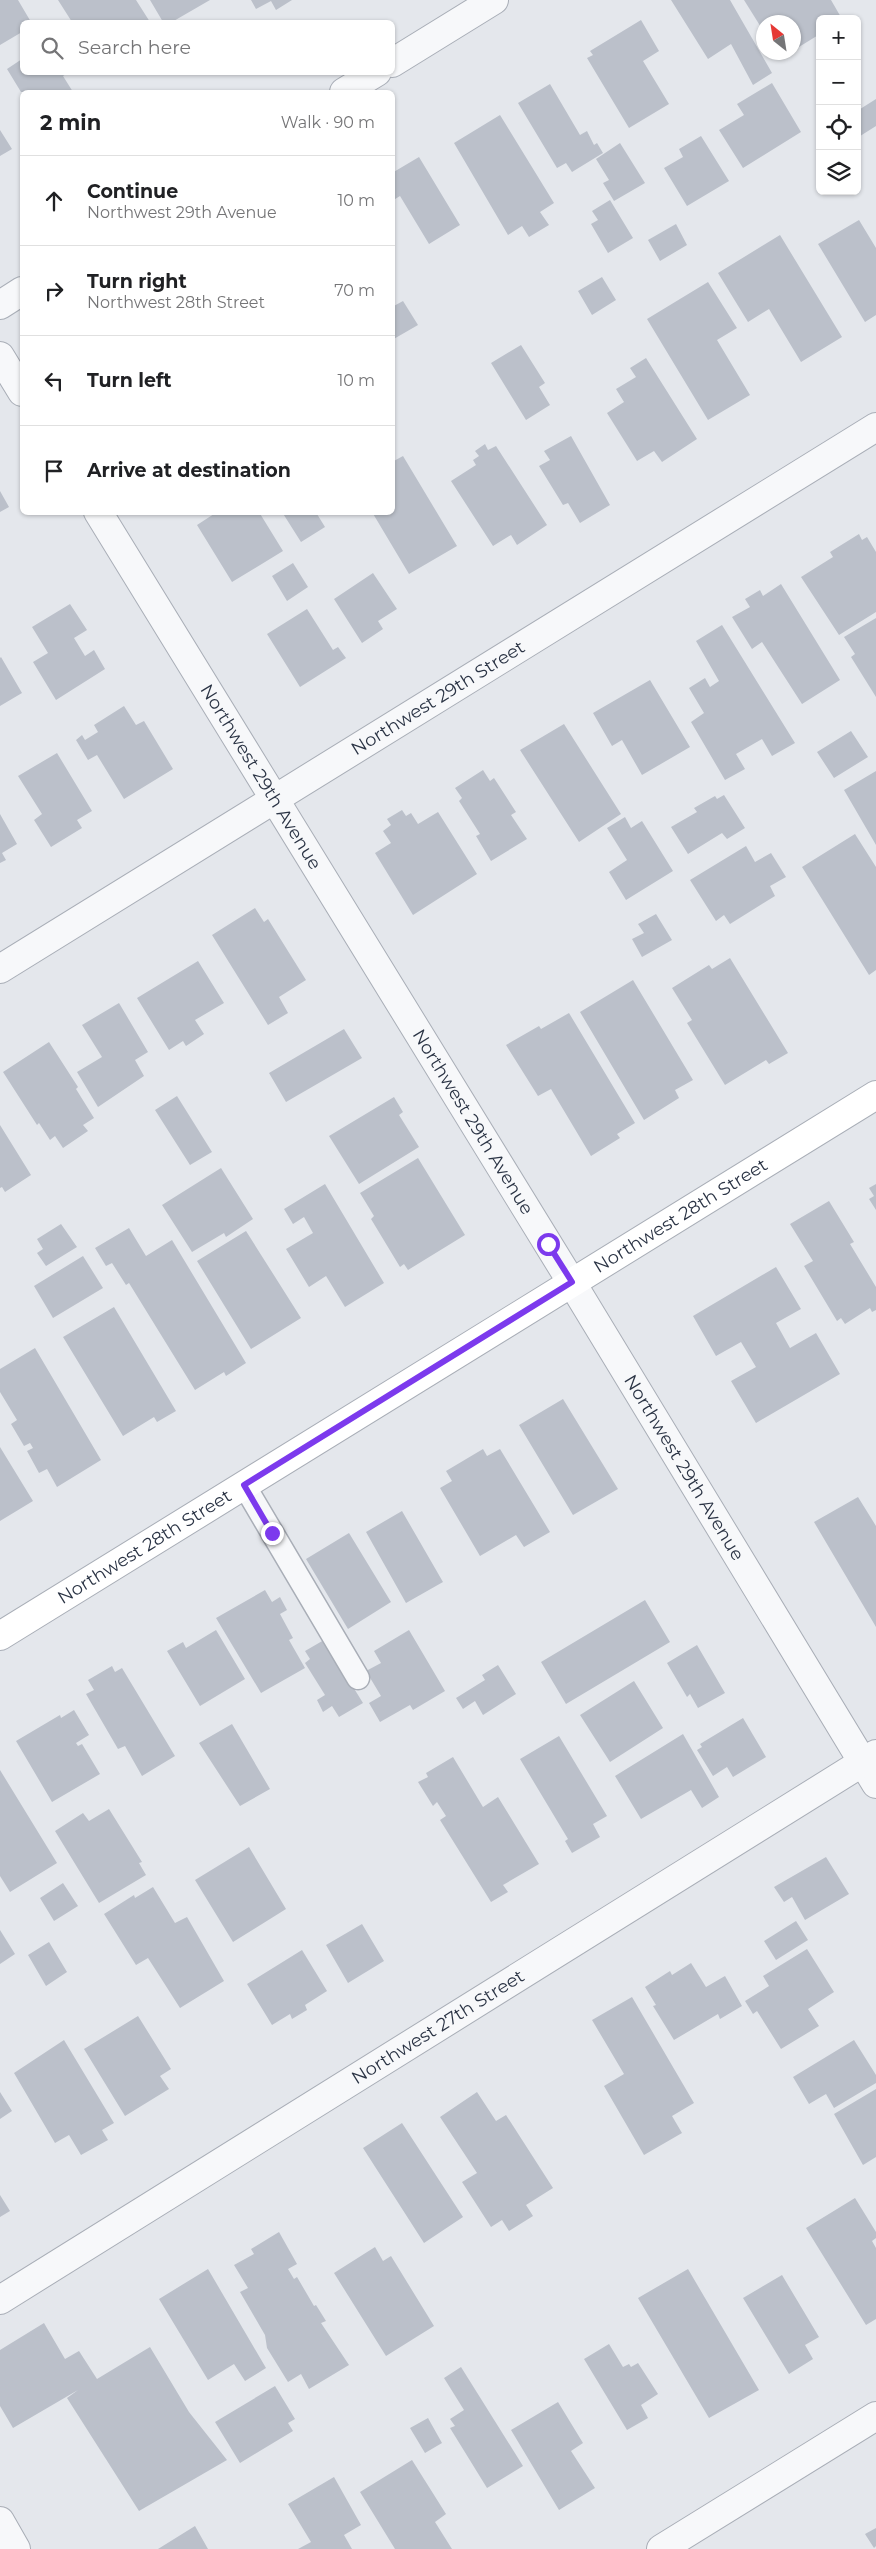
<!DOCTYPE html>
<meta charset="utf-8">
<style>
body{margin:0;font-family:Montserrat,sans-serif;background:#f6f6f6;color:#202124}
.controls{position:absolute;right:15px;top:15px;display:grid;overflow:hidden;border-radius:8px;box-shadow:0 1px 4px #0004}
.controls button{width:45px;height:45px;display:grid;place-items:center;padding:0;border:0;border-bottom:1px solid #e0e0e0;background:#fff;color:#202124;font:25px sans-serif}
.compass{position:absolute;left:756px;top:15px;width:45px;height:45px;border-radius:50%;background:#fff;box-shadow:0 1px 4px #0004;rotate:330deg}
.stop{position:absolute;width:15px;height:15px;margin:-11px;border:4px solid #7c3aed;border-radius:50%;background:#fff}
.stop.end{background:#7c3aed;border-color:#fff;box-shadow:0 1px 5px #0008}
.list{margin:0;padding:0;list-style:none}
h2{display:flex;justify-content:space-between;align-items:center;height:65px;margin:0;padding:0 20px;font-size:21px}
h2 small{font-size:16px;font-weight:400;color:#757577}
.list li{display:grid;grid-template-columns:32px 1fr auto;gap:15px;align-items:center;box-sizing:border-box;height:90px;padding:0 20px;border-top:1px solid #e0e0e0}
.list b{display:block;font-size:19px;white-space:nowrap}
.list p{margin:0;font-size:16px;white-space:nowrap;color:#757577}
.list em{font-size:16px;font-style:normal;color:#757577}
.icon{flex:none;width:28px;height:28px;fill:none;stroke:currentColor;stroke-width:2;stroke-linecap:round;stroke-linejoin:round}
.map{position:relative;flex:none;width:876px;height:2549px;overflow:hidden}
.search{position:absolute;background:#fff;box-shadow:0 1px 4px #0004;left:20px;top:20px;width:375px;height:55px;display:flex;align-items:center;gap:12px;box-sizing:border-box;padding:0 18px;border-radius:8px;color:#757577;font-size:19px}
.panel{position:absolute;background:#fff;box-shadow:0 1px 4px #0004;left:20px;top:90px;width:375px;height:425px;border-radius:8px}
.map>svg:first-child{display:block}
.building{fill:#bbc0ca}
.lines{fill:none;stroke-linecap:round;stroke-linejoin:round}
.lane-casing{stroke:#a9aeb7;stroke-width:25}
.street-casing{stroke:#a9aeb7;stroke-width:30}
.secondary-casing{stroke:#a9aeb7;stroke-width:30}
.lane{stroke:#f7f8fa;stroke-width:22}
.street{stroke:#f7f8fa;stroke-width:28}
.secondary{stroke:#fff;stroke-width:28}
.route{stroke:#7c3aed;stroke-width:6}
.labels{text-anchor:middle;dominant-baseline:central;stroke-width:4;stroke-linejoin:round;paint-order:stroke}
.street-label{font-size:18px;fill:#2b3445;stroke:#f4f6f9}
</style>
<div class="map">
<svg width="876" height="2549" viewBox="0 0 876 2549">
<rect width="100%" height="100%" fill="#e4e7ec"/>
<path class="building" d="M0 0H18L31 22H22V32L0 45Z
M58 0H136L150 22H72Z
M150 0H210L172 22H163Z
M251 0H292L276 10 271 1 256 9Z
M671 0H730L772 73 753 85 731 44 708 59Z
M744 0H831L842 19H820V34L794 50V22H764V32Z
M641 20 659 51 643 61 669 104 629 128 587 58 593 55 590 51Z
M776 52H789L779 58Z
M22 59V72H69L63 76 73 92H21L7 69Z
M772 83 801 132 743 168 719 130 744 115 737 104Z
M550 84 580 135 587 131 594 145 597 143 603 153 572 172 566 163 557 168 518 103Z
M876 99V126L857 138V111Z
M500 115 554 203 540 212 549 225 529 237 522 226 508 235 454 143Z
M0 130 12 149 0 156Z
M701 136 729 181 687 206 664 168 683 157 679 149Z
M620 143 645 183 614 201 603 183 609 180 596 159Z
M419 157 460 225 429 244 400 196 392 201V173Z
M610 200 633 238 608 253 591 224 598 220 592 211Z
M859 220 876 248V315L865 322 818 244Z
M676 224 687 245 660 261 648 240Z
M780 235 842 337 801 362 769 309 748 322 718 273Z
M602 277 616 300 592 315 578 291Z
M708 282 737 328 717 340 750 395 708 420 647 319Z
M403 301 418 325 392 340V307Z
M521 345 545 383 539 387 550 405 526 420 491 363Z
M646 358 697 439 662 462 654 451 637 461 607 413 624 402 616 389 636 377 630 368Z
M571 436 610 505 580 523 568 503 563 505 539 466 550 460 544 451Z
M485 444 488 450 496 446 547 525 517 545 511 535 493 546 451 481 476 465 473 460 479 456 475 451Z
M403 456 457 546 409 574 372 512H392V462Z
M0 491 9 507 0 512Z
M217 512H259L283 551 232 582 197 525Z
M282 512H319L317 514 325 527 301 542Z
M859 534 862 540 867 537 876 552V612L839 635 801 577 833 557 830 552Z
M293 563 308 587 287 601 272 576Z
M373 573 397 609 378 621 383 629 362 643 334 599Z
M781 584 840 680 802 704 762 642 752 649 732 617 750 607 745 599 760 590 763 596Z
M70 604 87 630 74 638 85 656 94 650 105 669 56 700 33 662 48 653 32 627Z
M307 609 333 650 338 647 346 658 300 687 267 634Z
M876 618V697L851 657 855 654 844 637Z
M722 625 795 743 772 756 762 739 736 754 745 769 725 780 691 722 704 713 689 688 705 678 710 687 719 681 696 641Z
M1 657 22 693 0 706V658Z
M650 680 690 747 642 775 622 740 612 746 593 713Z
M124 706 136 725 144 721 173 769 124 799 97 755 88 760 76 740 82 735 85 740 98 732 94 725Z
M564 724 621 814 579 842 520 750Z
M851 731 868 757 834 778 817 752Z
M57 753 92 811 77 820 82 828 51 847 34 820 42 814 18 776Z
M483 770 490 781 494 778 516 812 511 815 527 839 491 861 476 836 480 834 459 801 462 798 455 788Z
M876 771V845L844 790Z
M724 795 745 828 727 839 722 833 688 854 671 827 697 812 694 808 715 796 717 799Z
M402 810 406 816 411 813 418 824 438 812 477 874 413 915 375 853 391 843 383 831 391 825 387 819Z
M0 814 17 844 2 853 6 860 0 863Z
M625 817 631 828 642 821 673 871 626 900 609 872 627 860 607 828Z
M855 834 876 867V970L869 975 802 867Z
M746 846 755 862 771 853 786 877 770 886 775 896 730 924 724 915 716 921 690 880Z
M255 908 264 922 268 919 306 980 279 997 288 1013 268 1025 212 935Z
M656 914 672 940 642 957 632 939 644 933 638 924Z
M730 958 788 1053 769 1064 766 1060 725 1085 687 1023 692 1020 672 988 709 965 712 969Z
M198 961 224 1003 195 1020 204 1034 186 1046 183 1041 169 1050 137 998Z
M633 980 693 1080 675 1090 679 1098 644 1120 580 1012Z
M119 1003 148 1052 135 1060 144 1076 98 1107 77 1072 102 1057 82 1025Z
M569 1013 635 1123 617 1134 620 1138 591 1156 551 1089 538 1096 506 1045 539 1026 541 1029Z
M344 1029 362 1058 286 1102 269 1073Z
M49 1042 78 1087 76 1089 94 1118 83 1125 88 1131 63 1148 55 1136 50 1140 39 1123 37 1125 3 1072Z
M177 1096 212 1152 190 1165 155 1110Z
M394 1097 403 1112 399 1115 419 1147 359 1184 329 1136Z
M0 1125 31 1175 5 1192 2 1187 0 1188Z
M418 1158 465 1235 408 1270 404 1264 400 1267 371 1219 374 1216 360 1193Z
M221 1168 253 1219 226 1237 224 1233 192 1252 162 1205Z
M325 1184 384 1283 345 1307 326 1276 309 1287 286 1249 313 1233 304 1217 293 1224 284 1209Z
M876 1184V1210L869 1199 874 1196 869 1188Z
M829 1201 854 1242 850 1244 876 1287V1310L872 1312 870 1308 845 1324 841 1318 837 1321 804 1266 813 1261 790 1224Z
M61 1224 77 1247 46 1266 37 1253 43 1249 37 1239Z
M129 1228 146 1256 172 1240 246 1363 226 1376 224 1372 195 1390 129 1283 126 1285 112 1263 106 1266 95 1248Z
M246 1231 301 1318 251 1349 197 1261Z
M83 1256 103 1288 53 1318 34 1286Z
M776 1267 801 1309 776 1323 790 1348 816 1333 840 1374 756 1423 731 1381 756 1367 741 1342 716 1356 693 1316Z
M114 1307 176 1411 157 1422 154 1417 123 1436 63 1337Z
M35 1348 101 1460 57 1487 47 1469 39 1473 27 1451 33 1448 30 1443 24 1446 11 1424 17 1420 0 1392V1369Z
M563 1399 618 1489 573 1515 519 1425Z
M0 1447 33 1501 0 1521Z
M483 1449 487 1456 500 1449 550 1532 524 1547 516 1535 480 1556 440 1488 452 1481 446 1471Z
M858 1497 876 1526V1627L814 1522Z
M402 1511 443 1582 406 1603 366 1532Z
M349 1533 391 1602 348 1629 306 1559Z
M265 1590 272 1602 280 1597 287 1610 280 1614 293 1638 289 1640 305 1668 261 1693 216 1618Z
M645 1600 670 1642 566 1704 541 1662Z
M216 1630 245 1679 200 1706 167 1651 183 1642 186 1648Z
M409 1630 445 1691 413 1710 410 1705 380 1722 369 1703 381 1696 366 1671 381 1663 374 1651Z
M324 1640 363 1703 339 1717 332 1706 323 1712 317 1700 325 1695 305 1663 310 1659 305 1651Z
M697 1645 725 1693 698 1708 690 1694 687 1697 667 1663Z
M498 1665 516 1694 483 1715 475 1701 463 1709 456 1698 485 1680 482 1675Z
M112 1666 115 1672 122 1668 175 1756 142 1776 125 1746 118 1749 86 1694 94 1690 88 1680Z
M634 1681 663 1728 610 1762 580 1715Z
M74 1710 89 1735 76 1743 78 1746 82 1744 100 1774 52 1802 16 1741 60 1715 61 1718Z
M743 1718 766 1757 733 1777 727 1767 713 1776 697 1750 702 1747 700 1744Z
M232 1724 270 1789 240 1806 199 1743Z
M683 1734 719 1797 702 1808 691 1790 641 1819 615 1776Z
M559 1736 607 1816 593 1824 600 1837 572 1853 565 1841 568 1839 520 1759Z
M453 1757 483 1807 498 1797 539 1864 503 1885 508 1892 491 1902 440 1820 446 1816 437 1802 433 1806 418 1782 428 1777 426 1773Z
M0 1770 57 1863 10 1892 0 1876Z
M109 1809 142 1862 139 1863 146 1875 99 1903 55 1831 83 1813 89 1821Z
M249 1847 286 1909 233 1942 195 1880Z
M826 1857 849 1894 805 1920 792 1897 784 1902 774 1887Z
M63 1883 78 1906 54 1921 40 1898Z
M153 1887 175 1923 187 1917 224 1981 180 2008 148 1958 136 1965 104 1914 134 1895 135 1898Z
M796 1921 808 1940 776 1960 764 1941Z
M362 1924 384 1961 348 1983 326 1945Z
M0 1930 15 1954 0 1964Z
M49 1942 67 1972 46 1986 28 1955Z
M807 1949 834 1992 808 2009 819 2026 781 2049 757 2011 753 2014 745 2001 769 1986 763 1976Z
M302 1950 327 1991 305 2005 307 2010 292 2019 290 2014 272 2025 247 1984Z
M691 1963 706 1987 725 1976 742 2006 720 2019 718 2014 674 2040 653 2006 656 2005 645 1987 670 1971 672 1975Z
M632 1997 694 2103 672 2116 682 2133 644 2155 604 2086 624 2074 592 2020Z
M138 2016 171 2069 160 2076 169 2089 125 2116 84 2049Z
M64 2040 114 2123 102 2130 108 2140 81 2155 69 2135 55 2143 14 2073Z
M854 2040 876 2075V2083L834 2108 826 2094 809 2104 793 2077Z
M876 2089V2157L863 2165 834 2114Z
M0 2092 12 2111 0 2119Z
M477 2092 496 2121 506 2115 553 2188 526 2205 533 2216 509 2231 502 2220 491 2227 462 2182 477 2173 440 2117Z
M402 2123 463 2217 424 2243 363 2148Z
M0 2195 10 2211 0 2217Z
M855 2198 876 2232V2238L872 2241 876 2248V2319L866 2325 806 2228Z
M279 2232 297 2264 288 2269 294 2279 297 2277 314 2306 316 2305 326 2321 321 2323 349 2365 309 2389 301 2374 288 2382 267 2348 265 2335 240 2292 248 2288 234 2265 254 2254 251 2249Z
M375 2247 383 2261 391 2256 434 2326 386 2356 334 2273Z
M208 2269 266 2368 245 2381 234 2364 208 2380 159 2299Z
M688 2269 759 2390 709 2418 638 2298Z
M782 2275 819 2337 805 2345 813 2359 789 2374 743 2298Z
M44 2323 65 2359 79 2351 97 2379 150 2347 189 2412 227 2460 139 2511 67 2398 78 2390 13 2428 0 2406V2350Z
M609 2344 623 2367 629 2364 631 2367 638 2363 658 2394 641 2405 648 2418 627 2430 584 2359Z
M461 2367 523 2466 487 2488 450 2428 455 2426 450 2419 464 2410 444 2378Z
M275 2386 295 2419 288 2423 293 2431 240 2463 215 2422Z
M558 2402 583 2443 571 2451 595 2488 559 2510 511 2430Z
M428 2418 442 2443 425 2453 410 2428Z
M412 2460 446 2514 435 2522 452 2549H395L360 2492Z
M334 2477 361 2525 344 2535 352 2549H298L311 2542 288 2504Z
M195 2526 208 2549H158Z
M876 2528V2546L874 2548 865 2534Z"/>
<g class="lines">
<g class="lane-casing">
<path id="lane" d="M244 1485 358 1678"/>
</g>
<g class="street-casing">
<g id="street">
<path d="M392 63 494 0"/>
<path d="M344 92 377 72"/>
<path d="M0 305 22 291"/>
<path d="M0 356 22 392"/>
<path id="s1" d="M98 512 572 1283 876 1784"/>
<path id="s2" d="M0 969 876 427"/>
<path id="s3" d="M0 2300 876 1754"/>
<path d="M0 2521 16 2549"/>
<path d="M661 2549 876 2416"/>
</g>
</g>
<g class="secondary-casing">
<g id="secondary">
<path id="s4" d="M0 1636 876 1095"/>
</g>
</g>
<use href="#lane" class="lane"/>
<use href="#street" class="street"/>
<use href="#secondary" class="secondary"/>
</g>
<g class="lines">
<path class="route" d="M272 1533 244 1485 572 1282 548 1244"/>
</g>
<g class="labels">
<g class="street-label">
<text stroke="none"><textPath href="#s2" startOffset="515">Northwest 29th Street</textPath></text>
<text stroke="none"><textPath href="#s1" startOffset="311">Northwest 29th Avenue</textPath></text>
<text stroke="none"><textPath href="#s1" startOffset="716">Northwest 29th Avenue</textPath></text>
<text stroke="none"><textPath href="#s4" startOffset="800">Northwest 28th Street</textPath></text>
<text stroke="none"><textPath href="#s1" startOffset="1121">Northwest 29th Avenue</textPath></text>
<text stroke="none"><textPath href="#s4" startOffset="170">Northwest 28th Street</textPath></text>
<text stroke="none"><textPath href="#s3" startOffset="516">Northwest 27th Street</textPath></text>
</g>
</g>
</svg>
<div class="controls">
<button>+</button>
<button>−</button>
<button><svg class="icon" aria-label="locate" viewBox="0 0 24 24"><circle cx="12" cy="12" r="6"/><path d="M12 2v4M12 18v4M2 12h4M18 12h4"/></svg></button>
<button><svg class="icon" aria-label="layers" viewBox="0 0 24 24"><path d="M12 4l9 5-9 5-9-5zM3 14l9 5 9-5"/></svg></button>
</div>
<svg class="compass" viewBox="-18 -18 36 36"><path d="M0-13l5 13h-10z" fill="#e53935"/><path d="M0 13l5-13h-10z" fill="#757577"/></svg>
<div class="stop" style="left:548px;top:1244px"></div>
<div class="stop end" style="left:272px;top:1533px"></div>
<div class="search"><svg class="icon" aria-label="search" viewBox="0 0 24 24"><circle cx="10" cy="10" r="6"/><path d="M15 15l6 6"/></svg>Search here</div>
<section class="panel">
<h2>2 min<small>Walk · 90 m</small></h2>
<ul class="list">
<li><svg class="icon" aria-label="ahead" viewBox="0 0 24 24"><path d="M12 20V5M6 11l6-6 6 6"/></svg><div><b>Continue</b><p>Northwest 29th Avenue</p></div><em>10 m</em></li>
<li><svg class="icon" aria-label="right" viewBox="0 0 24 24"><path d="M7 20v-9h11M14 6l5 5-5 5"/></svg><div><b>Turn right</b><p>Northwest 28th Street</p></div><em>70 m</em></li>
<li><svg class="icon" aria-label="left" viewBox="0 0 24 24"><path d="M17 20v-9H6M10 6l-5 5 5 5"/></svg><div><b>Turn left</b></div><em>10 m</em></li>
<li><svg class="icon" aria-label="arrive" viewBox="0 0 24 24"><path d="M6 21V4h12l-3 4 3 4H6"/></svg><div><b>Arrive at destination</b></div></li>
</ul>
</section>
</div>
